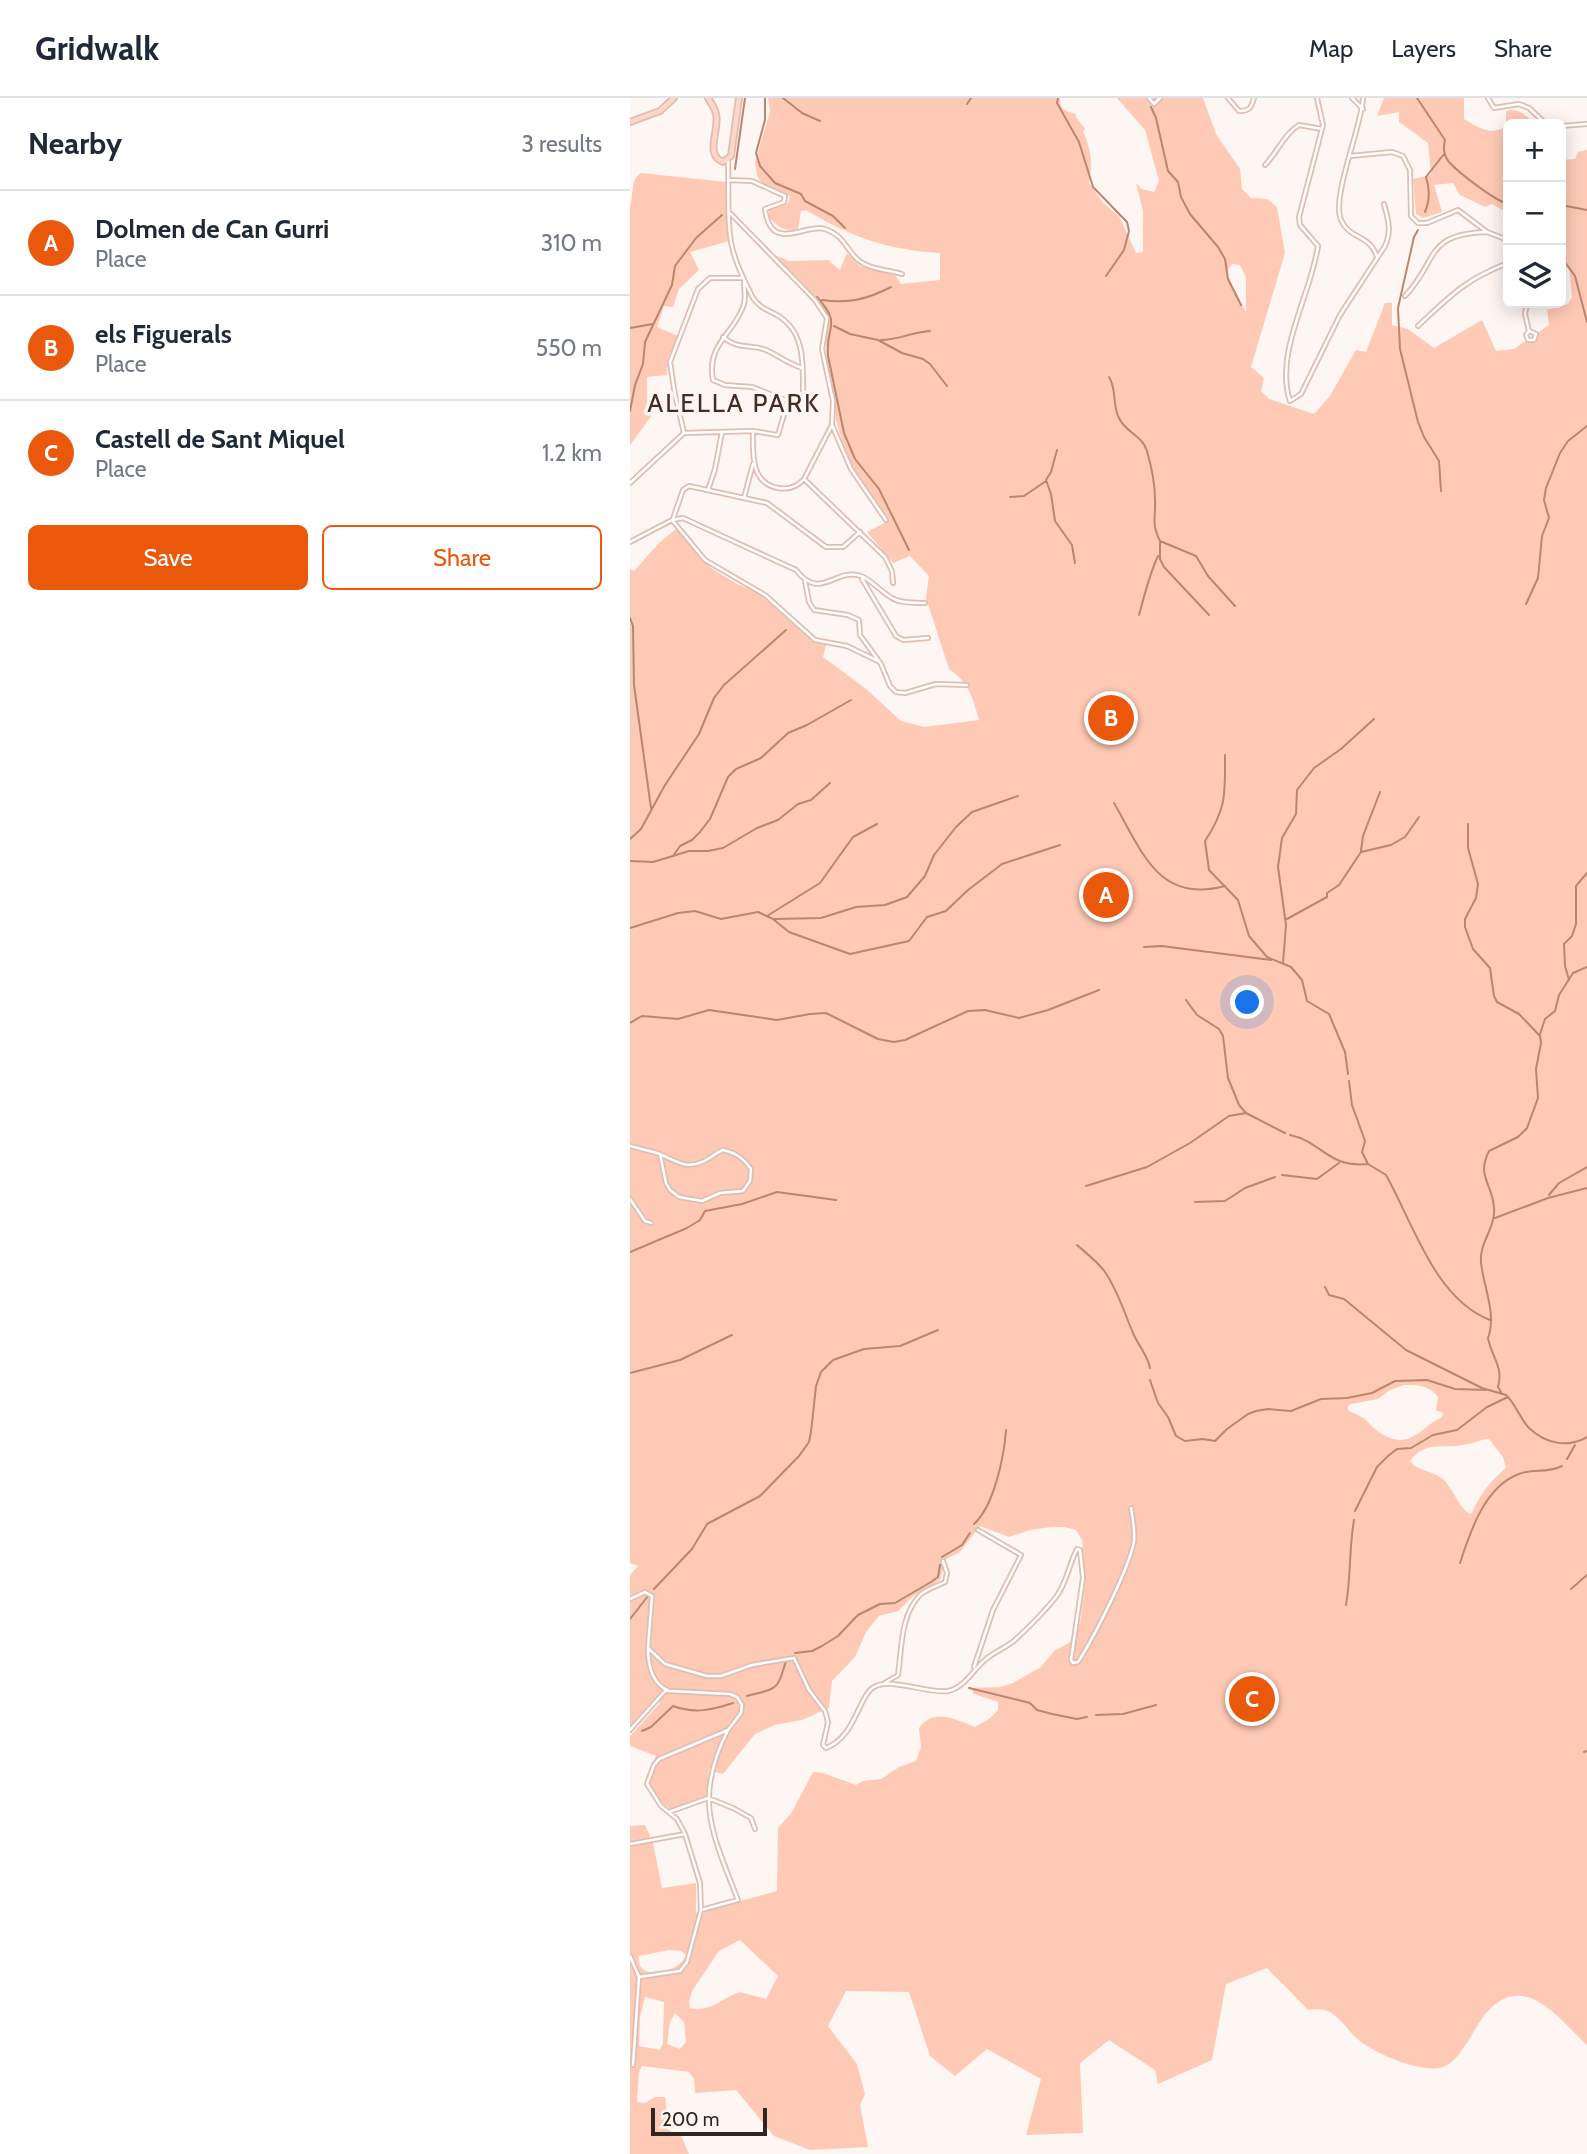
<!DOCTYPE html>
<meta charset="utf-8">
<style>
body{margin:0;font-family:Cabin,sans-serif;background:#f2f2f3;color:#1f2937}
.controls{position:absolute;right:21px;top:21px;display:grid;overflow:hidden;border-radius:10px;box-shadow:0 4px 18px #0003}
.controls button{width:63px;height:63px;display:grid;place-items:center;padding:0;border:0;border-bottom:2px solid #e0e1e3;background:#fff;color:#1f2937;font:35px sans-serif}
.scale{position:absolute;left:21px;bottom:18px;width:116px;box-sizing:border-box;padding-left:7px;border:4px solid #312520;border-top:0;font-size:19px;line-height:24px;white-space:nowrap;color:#312520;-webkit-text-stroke:5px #fdf6f3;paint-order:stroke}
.you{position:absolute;left:618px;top:905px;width:24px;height:24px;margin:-18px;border:5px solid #fff;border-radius:50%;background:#1a73e8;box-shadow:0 0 0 10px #1a73e833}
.badge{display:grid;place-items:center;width:46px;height:46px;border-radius:50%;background:#ea580c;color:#fff;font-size:23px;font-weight:700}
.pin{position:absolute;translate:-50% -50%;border:4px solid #fff;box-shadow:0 2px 7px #0006}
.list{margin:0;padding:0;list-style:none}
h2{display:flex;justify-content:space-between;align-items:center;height:91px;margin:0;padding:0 28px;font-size:30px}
h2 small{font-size:23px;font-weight:400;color:#747a83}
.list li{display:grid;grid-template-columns:46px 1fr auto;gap:21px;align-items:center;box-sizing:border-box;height:105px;padding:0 28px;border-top:2px solid #e0e1e3}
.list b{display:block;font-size:26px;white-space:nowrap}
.list p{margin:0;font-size:23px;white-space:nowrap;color:#747a83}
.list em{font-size:23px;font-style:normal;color:#747a83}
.actions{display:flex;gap:14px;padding:21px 28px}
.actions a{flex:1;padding:16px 0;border:2px solid #ea580c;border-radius:10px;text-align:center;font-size:24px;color:#ea580c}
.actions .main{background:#ea580c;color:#fff}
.icon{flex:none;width:38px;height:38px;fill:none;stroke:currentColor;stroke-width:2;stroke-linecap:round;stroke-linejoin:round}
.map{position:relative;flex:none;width:957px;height:2056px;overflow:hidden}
header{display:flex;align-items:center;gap:42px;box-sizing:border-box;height:98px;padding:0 35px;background:#fff;border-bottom:2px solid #e0e1e3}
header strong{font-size:33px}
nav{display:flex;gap:38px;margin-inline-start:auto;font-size:24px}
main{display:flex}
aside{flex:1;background:#fff}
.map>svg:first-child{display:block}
.green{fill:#ffcab5;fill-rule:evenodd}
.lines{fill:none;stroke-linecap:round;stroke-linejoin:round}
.stream{stroke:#bd856e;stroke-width:2}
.minor-casing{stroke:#dfbeb1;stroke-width:6}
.secondary-casing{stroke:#dfbeb1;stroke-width:8}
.minor{stroke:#fff;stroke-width:2.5}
.secondary{stroke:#fcd7c7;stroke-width:4.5}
.labels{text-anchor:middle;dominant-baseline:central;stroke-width:7;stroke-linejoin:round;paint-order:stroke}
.neighbourhood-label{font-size:26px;letter-spacing:2px;fill:#452b21;stroke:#fdf6f3}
</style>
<header>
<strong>Gridwalk</strong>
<nav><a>Map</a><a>Layers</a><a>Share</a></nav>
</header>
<main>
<aside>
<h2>Nearby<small>3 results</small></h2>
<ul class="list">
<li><span class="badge">A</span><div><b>Dolmen de Can Gurri</b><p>Place</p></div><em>310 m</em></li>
<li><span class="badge">B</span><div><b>els Figuerals</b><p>Place</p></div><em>550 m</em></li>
<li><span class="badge">C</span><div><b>Castell de Sant Miquel</b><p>Place</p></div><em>1.2 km</em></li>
</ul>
<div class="actions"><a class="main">Save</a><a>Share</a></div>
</aside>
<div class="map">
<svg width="957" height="2056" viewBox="0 0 957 2056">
<rect width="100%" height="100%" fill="#fdf6f3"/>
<path class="green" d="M138 0H430C430 12 435 13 446 16V19L455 31 453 33C461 52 463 64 459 85L473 105 489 118 506 155 513 154V113L506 85 512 91 524 94 529 83 515 32 487 0H516L523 10V0H573L586 36 610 71 612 91 621 100 637 101 647 109 655 155 621 269 634 280 631 293 639 301 684 316 700 298 726 252 736 254 755 205H762V227L778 231 804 250 852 222 866 253 884 251 919 227 917 212 938 206 942 199 939 169 931 164V62L945 61 948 54 957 52V1947C931 1923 897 1875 861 1910 851 1919 844 1934 837 1945 830 1955 822 1968 809 1970 787 1973 752 1958 734 1946 712 1931 708 1906 678 1912L637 1870 596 1886 582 1962 528 1986 525 1972 479 1942 450 1965 453 2035 396 2037 411 1981 357 1951 325 1978 300 1958 279 1894 216 1893 198 1928 227 1966 235 1996 230 2007 238 2049 180 2052 144 2038 106 1992 65 1995 64 1981 59 1974 12 1968 9 1974 7 2004 15 2005 25 1999H35L38 2022 35 2029 44 2036 50 2035 59 2056H0V1728L15 1727 23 1745 32 1790 66 1785V1815L147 1793 148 1730 162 1714 183 1674 193 1675 226 1687 233 1683 251 1681 269 1669 286 1663 291 1649 289 1630C305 1609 326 1622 345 1629L359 1621 368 1612V1604L344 1596 342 1593 343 1590 370 1589 383 1585 411 1569 424 1553 439 1545 450 1525 455 1487 452 1442 446 1432 434 1429H421L400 1432 379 1439 350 1428 329 1455 316 1461 310 1482 282 1499 268 1513 249 1518 236 1534 225 1559 202 1583 199 1610 172 1622 145 1627 125 1636 93 1676 79 1672 76 1699 42 1712 29 1703 16 1679 26 1658 0 1648V1638L30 1605 26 1599 0 1628V1477L8 1468 0 1465V471L4 473 29 445 46 431 81 470 107 486 127 494 185 545 196 547 193 559 235 590 271 623 294 629 349 622C343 601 339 584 319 571L296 500 299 478 280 458 263 465 237 434 260 422C248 405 232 387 223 368 199 321 196 264 195 212L145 157 159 163 198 162 210 172 217 155 230 168 265 177 271 186 310 182V155C258 152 221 139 176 112L171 113 168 131C155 134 147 129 139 119V112L158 105 160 98 132 85 127 78 125 64 140 14ZM602 166 610 167 616 180V214L596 175ZM774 1287C788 1287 799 1287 808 1299L806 1312 813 1315 812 1319C800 1324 792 1335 780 1340 764 1347 746 1334 737 1323 733 1318 724 1316 718 1312V1308L721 1306 748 1301 760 1292ZM855 1341H859L873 1359 876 1370C860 1383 850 1397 841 1416 830 1412 823 1391 814 1382 804 1372 788 1374 780 1363 795 1342 814 1351 833 1347 841 1346 848 1343 855 1341ZM110 1842 148 1878 136 1901 110 1894C93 1899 81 1915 60 1910L59 1904 62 1893 89 1853ZM39 1852 51 1853 56 1857C49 1876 5 1885 9 1858ZM15 1899 34 1904 33 1945 30 1952 9 1948 10 1919ZM45 1915 54 1924 56 1944 50 1951 37 1946 40 1924Z
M754 0H834V21C848 29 861 39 876 28V13C889 9 896 18 905 26H878V115L862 106 855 109 830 97 823 85 804 87 812 114 793 120 786 116 783 81 801 77 798 45 769 24V14L747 18Z
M11 75 96 84 99 143 60 154 69 172 49 191 43 209 34 208 27 229 48 238 38 260 37 277 17 279V302L22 317 0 347V107C4 96 0 82 11 75Z"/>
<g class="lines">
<path class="stream" d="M135 0V22L126 55 130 68 145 85 171 96 175 103 203 118 215 130
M153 0 172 15 190 23
M428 0 427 5 449 44 463 89 497 124 499 133 494 152 476 178
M787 0 815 42C813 50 814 58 819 64 829 75 864 102 878 106
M337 6 341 0
M521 9 526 20 538 73 548 84 551 99 560 116 588 149 595 161 598 181 611 207
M105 71 115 0
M931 107 957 112
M795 114C800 102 800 91 796 79L814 56
M788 132 784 139 768 210 770 251 788 324 794 339 809 363 811 393
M931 159 945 178 957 224
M187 199C213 228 195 227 198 258L214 335 225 361 249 391 279 452
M192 202C218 206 238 201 261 189
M204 228 220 236 248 242 272 255 293 261 300 266 317 288
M0 230 23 226
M251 242C268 242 282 234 300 233
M479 279C487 291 482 307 489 320 495 334 513 338 517 353 521 367 525 386 525 401 526 420 521 425 530 443L566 458 578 478 605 508
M0 313 5 287 13 266 15 244 42 187 45 168 66 140 92 117
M427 352 421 374 416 382 421 396 425 423 442 447 445 465
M380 399 394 398 416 383
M530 443V461L534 469 579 517
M896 506 908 480 912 438 919 420 914 402 916 390 930 355 938 343 957 328
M509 517C515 496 519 477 528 458
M0 520 3 528 4 587 21 710
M595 657C595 695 597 710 575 743L579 772 608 802 619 838 637 859 661 869 672 882 677 903 699 916 715 954 718 976
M484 705C512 753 528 806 595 788
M838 726V750L848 786 846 800 835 821V829L843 851 860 870 864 898 867 904 889 916 910 938 911 945 906 971 908 1000 897 1030 888 1039 859 1053C846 1079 863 1086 864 1110 866 1129 849 1145 851 1164 853 1188 867 1215 858 1240 861 1258 874 1269 868 1289L872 1296
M0 741 11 731 35 687 69 636 84 600 94 587 156 532
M731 753 733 738 750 694
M43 758 59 753H78L93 750 127 730 148 722 168 706 181 702 200 685
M0 763 23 764 43 758 50 748 62 742 70 734 80 721 98 679 106 671 131 660 158 635 177 627 221 602
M137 818 190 785 223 739 247 726
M144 821 191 820 226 809 255 807 277 799 295 778 304 757 326 729 342 714 388 698
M657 821 697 799V795L709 787 731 754 761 747 775 739 789 719
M0 830 48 815 65 813 91 821 128 814 143 821 159 834 220 856 279 843 297 819 316 813 338 792 372 766 430 747
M514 849 532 848 641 862
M653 865 656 827 648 769 652 740 666 716 667 692 684 670 711 651 744 621
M939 882 935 868 934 846 942 838 946 826V788L957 775
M556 902 567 917 589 931 593 938 598 980 609 1007 616 1015 655 1035
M0 925 12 918 48 921 79 912 147 922 180 916 196 915 248 941 264 944 275 942 338 913 355 912 389 920 418 912 469 892
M910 936 915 921 925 913 929 897 943 875 957 869
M719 983 722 1007 735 1043 732 1054 738 1066 756 1077C783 1125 805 1201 860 1222
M660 1037C693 1044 697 1070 738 1066
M652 1077 687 1081 709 1065
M456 1088 517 1069 560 1045 599 1018 616 1015
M919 1097 929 1085 957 1069
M565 1104 595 1103 615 1090 645 1079
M865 1120 918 1100 957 1090
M447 1147C456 1155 468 1164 475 1174 488 1193 494 1214 503 1235 508 1247 518 1258 520 1270
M0 1154 57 1130 70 1122 75 1113 112 1106 147 1094 206 1102
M695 1189 699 1197 714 1201 776 1252 852 1290 876 1297C886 1306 890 1321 899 1330 916 1346 938 1350 957 1339
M0 1275 50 1262 102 1237
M520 1282 528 1305 538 1319 546 1338 555 1343 573 1341 585 1343 597 1331 618 1316 626 1313 638 1311 661 1313 691 1301 717 1300 742 1295 765 1283 797 1282 825 1291 856 1292
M937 1361 945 1347
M725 1413 747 1369 758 1358 767 1351 781 1350 803 1337 827 1332 857 1309 878 1299
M344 1426C364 1408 374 1359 376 1332
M312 1459 332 1447 340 1435
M830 1465C840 1434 855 1388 889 1376 905 1370 915 1376 932 1368
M24 1491 62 1451 77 1426 130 1398 169 1358 179 1344 181 1334 186 1288 191 1274 203 1262 234 1251 270 1248 308 1232
M941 1491 957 1477
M716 1507C721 1479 719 1450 724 1422
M0 1521 18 1498
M165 1555 182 1553 192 1548 208 1538 228 1517 250 1506 265 1505 301 1484 308 1479 310 1467
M339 1590 400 1605 407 1612 422 1616 447 1621 457 1619
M117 1598C148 1590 147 1593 156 1563
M466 1617 493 1616 526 1607
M12 1633 21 1629 43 1608C65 1616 82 1612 103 1605
M954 1654 957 1653"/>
<g class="minor-casing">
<path id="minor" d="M519 0 524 6 530 0
M598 0 609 13C620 13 621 10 624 0
M687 0 693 27 669 119 670 127 688 148C681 197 644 255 660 303L671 296 710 217 755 148C762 133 758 121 754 106
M722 0 733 11
M733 0C732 28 701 99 711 122 720 142 740 136 747 159
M858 0 864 10 889 6 899 10 916 26
M931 28 957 26
M720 58 762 54 773 58 780 72 781 118 788 125H797L828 112 857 134 878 142
M98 62C99 87 97 113 100 137 102 158 113 180 122 198 127 208 137 212 147 217 175 234 173 264 173 293L172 299 166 303H158
M635 67C647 55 655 35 669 27L692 31
M99 82 122 83 155 98 154 104 135 111C141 156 175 125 195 131 213 137 215 149 226 160 236 171 259 172 272 176
M99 114 185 202 197 220 192 251 203 303 202 327 174 381C167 389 159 392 148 390 120 385 123 355 123 333
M114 183C114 190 116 198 114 206 105 236 76 245 83 282L95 287 122 289 158 303
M775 198C809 162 794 136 857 134
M897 205 895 216 899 233 896 237 898 242H904L906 236 899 233
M788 228C820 198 836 181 878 165
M93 239C110 253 119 245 136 252 149 258 159 266 172 270
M202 327 221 371 256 422
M54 335 45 297 40 264 68 191 80 180H113
M54 335 123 333 148 337 158 303
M174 381 255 459 262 473 263 485
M0 385 54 335
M78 392 85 371 92 334
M114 400 123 366
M43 421 53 392 59 388 137 405 196 449H213L230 434
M42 422 75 462 135 497 185 542 217 548 248 563
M0 444 42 422 53 420 166 472C191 504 205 469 231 478 243 483 251 494 262 500 271 506 285 504 295 505
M232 481 266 538 273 542 298 540
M175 483 179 504 184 512 218 517 229 522 230 537 251 566 260 588 266 594 275 595 306 586 337 587
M0 1048 27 1055C43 1061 55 1072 72 1064 80 1061 85 1055 93 1052 106 1055 113 1060 121 1071L120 1083 113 1093 90 1095 72 1103 49 1099 40 1092 36 1085 30 1056
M0 1101 15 1123 21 1125
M0 1501 15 1494 22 1498 18 1550 35 1566 77 1578H91L122 1567 164 1560 179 1592 195 1613 198 1624 193 1647 196 1650C225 1640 229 1597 244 1589 262 1579 297 1596 318 1593 334 1590 343 1572 354 1563 363 1554 376 1550 385 1542 399 1529 414 1514 426 1499 437 1485 439 1466 447 1451L450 1452 453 1480 441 1562 443 1565 448 1564C463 1541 500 1469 504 1443 505 1432 503 1421 501 1410
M344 1569 363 1512 391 1457 348 1432
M253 1586 268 1577C272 1550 270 1518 290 1497 297 1491 307 1488 315 1484L317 1475 313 1463
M0 1632 36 1592
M39 1714 78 1700 103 1710 121 1720 125 1731
M0 1746 55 1736
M71 1812 108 1802C82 1735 63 1700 98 1632
M0 1858 9 1879 3 1967
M9 1879 50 1873 57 1864 71 1812 70 1785 55 1736 47 1721 31 1708 17 1686 24 1667 29 1661 98 1632 111 1615 112 1607 107 1599 100 1596 39 1593C22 1586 18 1567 18 1550"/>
</g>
<g class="secondary-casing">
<path id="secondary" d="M78 0C81 5 85 10 86 16 90 31 74 57 93 64L101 58 109 0
M0 24 30 13 44 0"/>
</g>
<use href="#minor" class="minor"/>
<use href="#secondary" class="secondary"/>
</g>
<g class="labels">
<g class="neighbourhood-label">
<text x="104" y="305">ALELLA PARK</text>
</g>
</g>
</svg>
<div class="controls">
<button>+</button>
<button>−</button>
<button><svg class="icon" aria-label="layers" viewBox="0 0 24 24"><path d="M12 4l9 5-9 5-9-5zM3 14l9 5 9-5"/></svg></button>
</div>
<div class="scale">200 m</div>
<div class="you"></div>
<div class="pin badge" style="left:476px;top:797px">A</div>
<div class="pin badge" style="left:481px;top:620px">B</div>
<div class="pin badge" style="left:622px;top:1601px">C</div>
</div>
</main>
